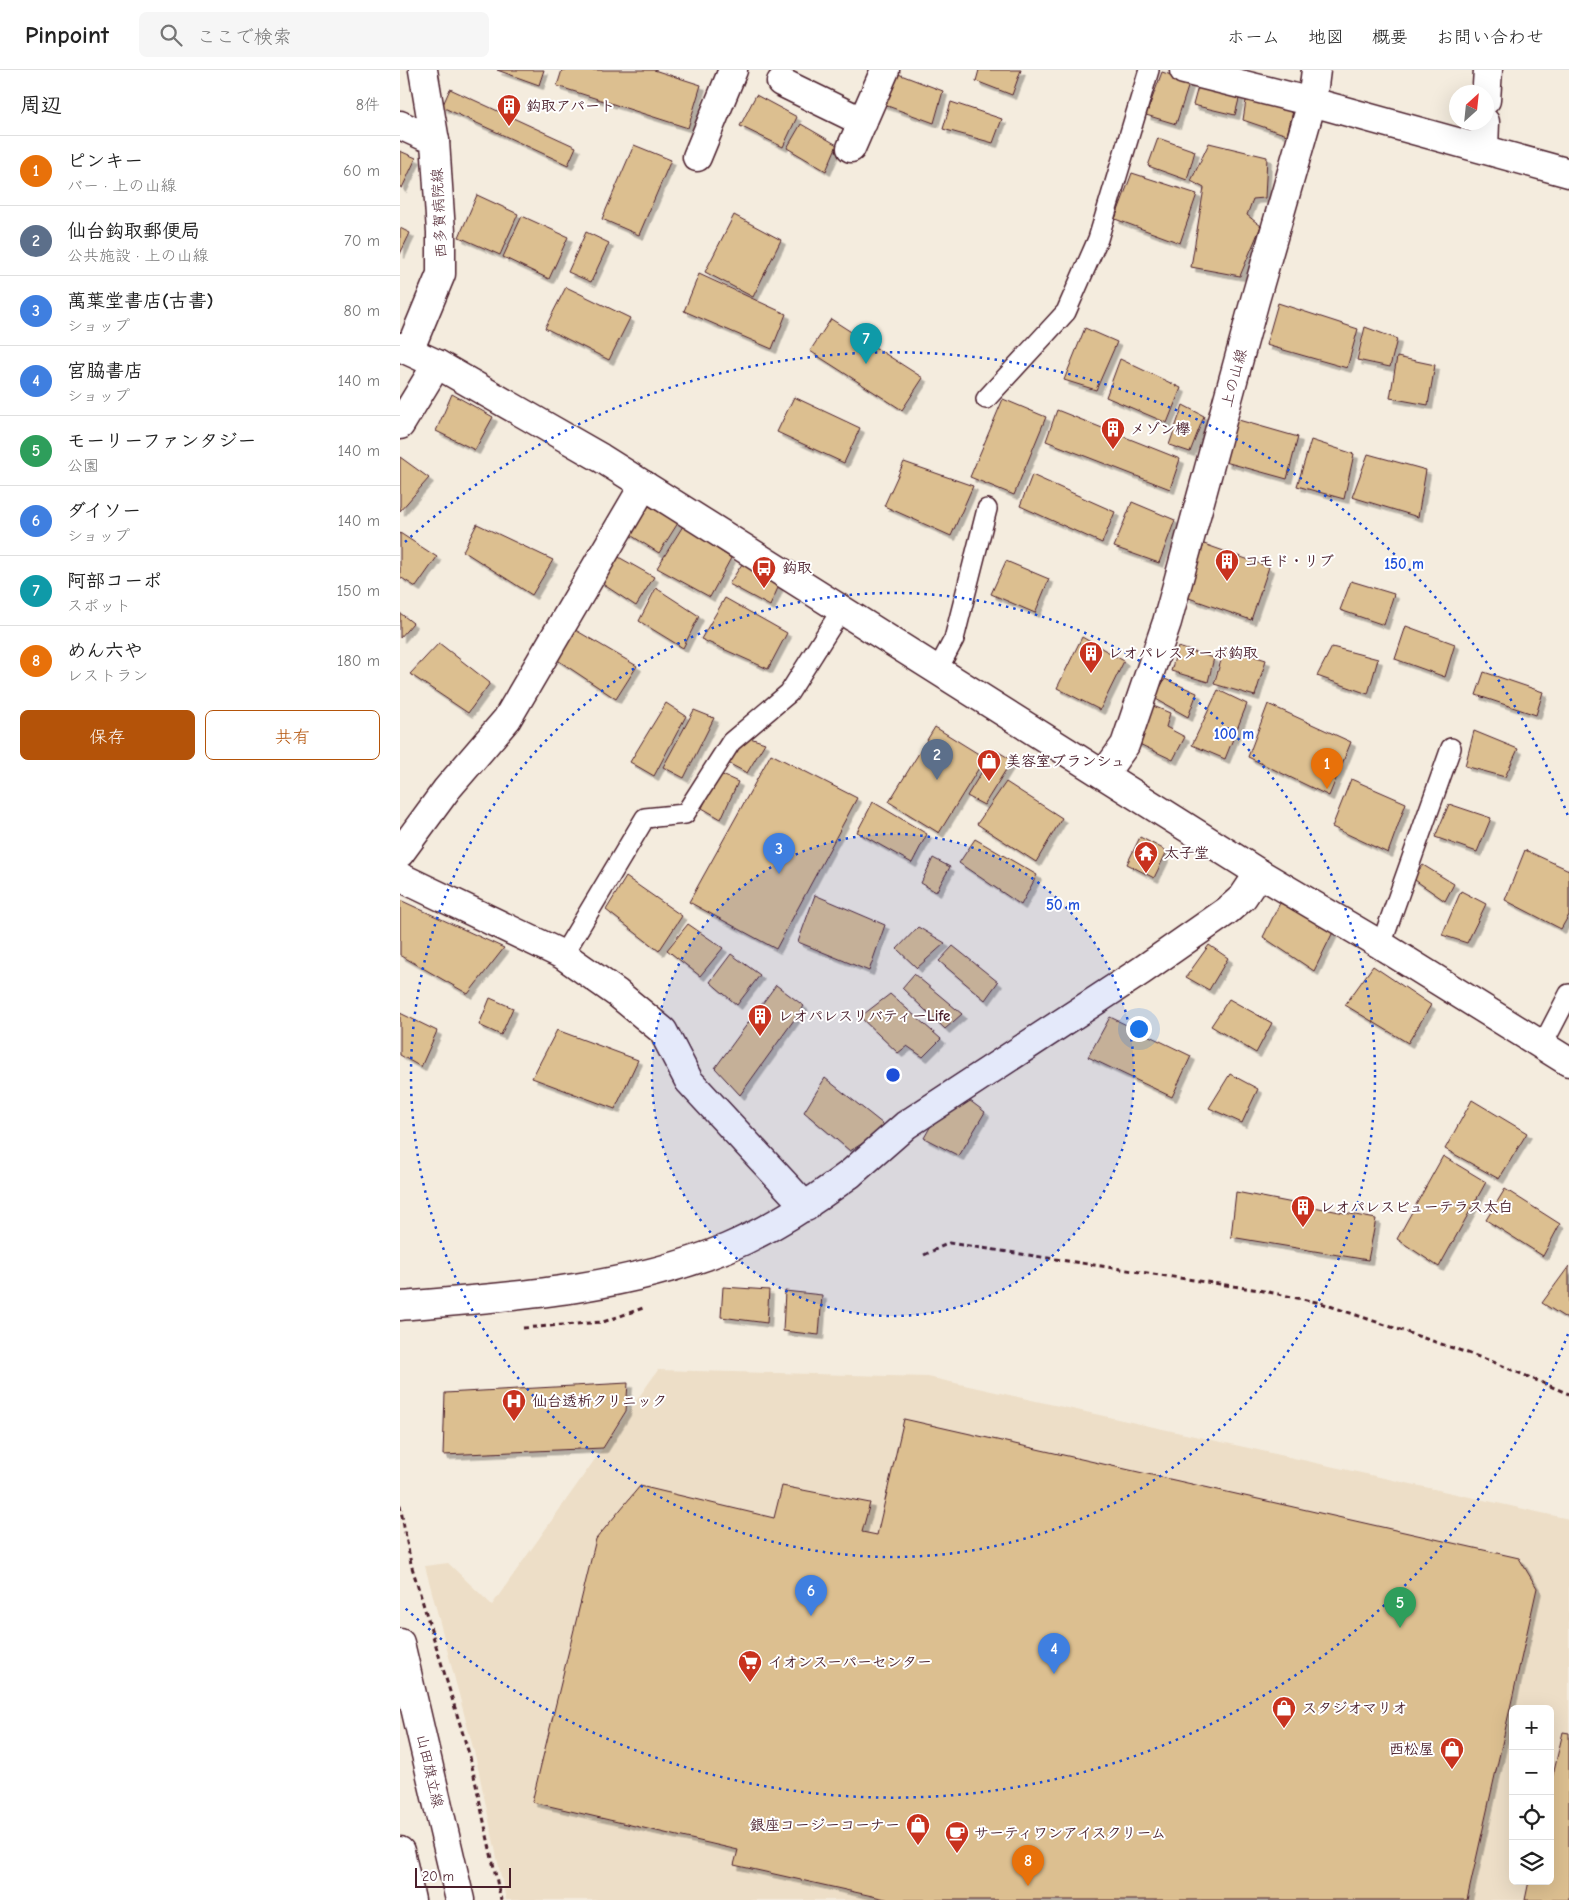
<!DOCTYPE html>
<html lang="ja">
<meta charset="utf-8">
<style>
body{margin:0;font-family:"Comic Neue","Klee One",sans-serif;background:#f6f6f6;color:#222}
.controls{position:absolute;right:15px;bottom:15px;display:grid;overflow:hidden;border-radius:8px;box-shadow:0 5px 20px #0002}
.controls button{width:45px;height:45px;display:grid;place-items:center;padding:0;border:0;border-bottom:1px solid #e0e0e0;background:#fff;color:#222;font:25px sans-serif}
.compass{position:absolute;left:1049px;top:15px;width:45px;height:45px;border-radius:50%;background:#fff;box-shadow:0 5px 20px #0002;rotate:27deg}
.scale{position:absolute;left:15px;bottom:12px;width:96px;box-sizing:border-box;padding-left:5px;border:2px solid #4a1f2b;border-top:0;font-size:14px;line-height:18px;white-space:nowrap;color:#4a1f2b;-webkit-text-stroke:4px #fff;paint-order:stroke}
.you{position:absolute;left:738px;top:958px;width:18px;height:18px;margin:-12px;border:4px solid #fff;border-radius:50%;background:#1a73e8;box-shadow:0 0 0 8px #1a73e833}
.badge{display:grid;place-items:center;width:32px;height:32px;border-radius:50%;background:#b45309;color:#fff;font-size:16px;font-weight:700}
.pin{position:absolute;translate:-50% -41px;filter:drop-shadow(0 1px 2px #0008)}
.pin::after{content:'';position:absolute;top:26px;width:18px;height:15px;background:inherit;clip-path:polygon(0 0,100% 0,50% 100%)}
.list{margin:0;padding:0;list-style:none}
h2{display:flex;justify-content:space-between;align-items:center;height:65px;margin:0;padding:0 20px;font-size:21px}
h2 small{font-size:16px;font-weight:400;color:#767676}
.list li{display:grid;grid-template-columns:32px 1fr auto;gap:15px;align-items:center;box-sizing:border-box;height:70px;padding:0 20px;border-top:1px solid #e0e0e0}
.list b{display:block;font-size:19px;white-space:nowrap}
.list p{margin:0;font-size:16px;white-space:nowrap;color:#767676}
.list em{font-size:16px;font-style:normal;color:#767676}
.actions{display:flex;gap:10px;padding:15px 20px}
.actions a{flex:1;padding:11px 0;border:1px solid #b45309;border-radius:8px;text-align:center;font-size:18px;color:#b45309}
.actions .main{background:#b45309;color:#fff}
.icon{flex:none;width:28px;height:28px;fill:none;stroke:currentColor;stroke-width:2;stroke-linecap:round;stroke-linejoin:round}
.map{position:relative;flex:none;width:1169px;height:1830px;overflow:hidden}
header{display:flex;align-items:center;gap:30px;box-sizing:border-box;height:70px;padding:0 25px;background:#fff;border-bottom:1px solid #e0e0e0}
header strong{font-size:24px}
nav{display:flex;gap:28px;margin-inline-start:auto;font-size:18px}
.search{width:350px;height:45px;background:#f6f6f6;display:flex;align-items:center;gap:12px;box-sizing:border-box;padding:0 18px;border-radius:8px;color:#767676;font-size:19px}
main{display:flex}
aside{flex:1;background:#fff}
.map>svg:first-child{display:block}
.built{fill:#eddec7;fill-rule:evenodd}
.building{fill:#dcbf90;stroke:#4a1f2b;filter:url(#shadow)}
.lines{fill:none;stroke-linecap:round;stroke-linejoin:round}
.lane-casing{stroke:#4a1f2b;stroke-width:22}
.street-casing{stroke:#4a1f2b;stroke-width:31}
.secondary-casing{stroke:#4a1f2b;stroke-width:31}
.path{stroke:#4a1f2b;stroke-width:3;stroke-dasharray:5 4;stroke-linecap:butt}
.lane{stroke:#fff;stroke-width:19}
.street{stroke:#fff;stroke-width:28}
.secondary{stroke:#fff;stroke-width:28}
.ring{fill:none;stroke:#1d4ed8;stroke-width:2.5;stroke-dasharray:2.5 5}
.labels{text-anchor:middle;dominant-baseline:central;stroke-width:4;stroke-linejoin:round;paint-order:stroke}
.poi-label{font-size:15px;font-weight:bold;fill:#4a1f2b;stroke:#fff;text-anchor:start}
.street-label{font-size:15px;fill:#4a1f2b;stroke:#fff}
.centre{fill:#1d4ed8;stroke:#fff;stroke-width:2.5}
.ring-label{font-size:15px;text-anchor:middle;font-weight:bold;fill:#1d4ed8;stroke:#fff;stroke-width:4;stroke-linejoin:round;paint-order:stroke}
</style>
<header>
<strong>Pinpoint</strong>
<div class="search"><svg class="icon" aria-label="search" viewBox="0 0 24 24"><circle cx="10" cy="10" r="6"/><path d="M15 15l6 6"/></svg>ここで検索</div>
<nav><a>ホーム</a><a>地図</a><a>概要</a><a>お問い合わせ</a></nav>
</header>
<main>
<aside>
<h2>周辺<small>8件</small></h2>
<ul class="list">
<li><span class="badge" style="background:#e8710a">1</span><div><b>ピンキー</b><p>バー · 上の山線</p></div><em>60 m</em></li>
<li><span class="badge" style="background:#5c6f8a">2</span><div><b>仙台鈎取郵便局</b><p>公共施設 · 上の山線</p></div><em>70 m</em></li>
<li><span class="badge" style="background:#3f7fe0">3</span><div><b>萬葉堂書店(古書)</b><p>ショップ</p></div><em>80 m</em></li>
<li><span class="badge" style="background:#3f7fe0">4</span><div><b>宮脇書店</b><p>ショップ</p></div><em>140 m</em></li>
<li><span class="badge" style="background:#2e9e5b">5</span><div><b>モーリーファンタジー</b><p>公園</p></div><em>140 m</em></li>
<li><span class="badge" style="background:#3f7fe0">6</span><div><b>ダイソー</b><p>ショップ</p></div><em>140 m</em></li>
<li><span class="badge" style="background:#0f9aa8">7</span><div><b>阿部コーポ</b><p>スポット</p></div><em>150 m</em></li>
<li><span class="badge" style="background:#e8710a">8</span><div><b>めん六や</b><p>レストラン</p></div><em>180 m</em></li>
</ul>
<div class="actions"><a class="main">保存</a><a>共有</a></div>
</aside>
<div class="map">
<svg width="1169" height="1830" viewBox="0 0 1169 1830">
<defs>
<filter id="shadow"><feDropShadow dx="4.5" dy="4.5" stdDeviation="0" flood-color="#0004"/></filter>
</defs>
<rect width="100%" height="100%" fill="#f4ecde"/>
<filter id="ink" filterUnits="userSpaceOnUse"><feTurbulence type="fractalNoise" baseFrequency=".02" numOctaves="2"/><feDisplacementMap in="SourceGraphic" scale="10" xChannelSelector="R" yChannelSelector="G"/><feConvolveMatrix kernelMatrix="1 2 1 2 8 2 1 2 1" color-interpolation-filters="sRGB"/></filter>
<g filter="url(#ink)">
<path class="built" d="M258 1300 528 1307 1169 1449V1830H106L76 1689 25 1496 48 1493 92 1535ZM1113 1639H1150V1811H1113Z"/>
<path class="building" d="M97 0H144L139 15Z
M162 0H254L301 15 288 58 157 16Z
M579 0H621L612 25 576 11Z
M493 2 543 21 534 53 482 34Z
M762 2 790 11 776 54 746 45Z
M799 13 841 21 835 45 793 35Z
M50 19 176 77 168 95 42 37Z
M847 24 894 37 887 65 843 50Z
M356 25 397 47 383 77 340 56Z
M551 32 602 49 593 73 543 59Z
M401 54 437 75 426 101 387 78Z
M758 68 795 81 787 110 748 96Z
M809 73 867 87 865 128 853 129 847 145 861 156 840 206 791 197 804 118 791 111Z
M234 75 271 90 239 165 202 149Z
M0 81 16 88 2 118 0 117Z
M732 103 797 124 780 173 715 149Z
M77 125 118 144 100 185 59 167Z
M334 145 381 170 353 227 305 202Z
M122 146 168 167 149 209 103 187Z
M0 158 10 163 0 184Z
M186 162 209 173 191 212 168 202Z
M299 204 386 244 372 279 284 241Z
M166 217 230 248 209 290 145 258Z
M878 233 958 259 947 298 866 275Z
M431 249 523 308 502 340 410 281Z
M965 257 997 269 990 297 957 290Z
M685 258 717 272 696 320 664 310Z
M997 287 1035 295 1028 335 990 328Z
M720 289 781 318 767 353 706 327Z
M52 324 93 347 75 380 36 361Z
M394 327 460 358 444 393 377 362Z
M603 329 646 347 614 425 570 407Z
M783 335 804 346 790 382 769 375Z
M657 340 780 389 770 419 646 371Z
M835 349 898 367 887 409 825 392Z
M911 370 954 384 944 429 897 416Z
M968 384 1026 400 1018 447 952 427Z
M0 387 29 408 0 441Z
M504 392 573 416 551 466 484 436Z
M632 405 715 442 702 473 620 436Z
M242 432 278 453 259 483 224 461Z
M732 432 775 450 759 493 714 477Z
M77 454 153 490 132 525 63 481Z
M283 456 331 488 310 527 257 498Z
M0 463 37 487 16 517 0 507Z
M804 474 869 497 851 550 786 527Z
M215 485 254 507 236 536 198 511Z
M344 491 380 513 370 536 329 514Z
M606 491 649 509 635 543 591 524Z
M951 511 994 524 984 555 940 540Z
M256 518 299 546 283 578 239 551Z
M325 528 387 563 368 599 301 569Z
M0 543 13 553 0 568Z
M1006 556 1055 574 1045 607 995 589Z
M172 558 237 596 216 629 153 587Z
M682 567 724 591 700 640 657 618Z
M39 573 90 613 68 643 10 604Z
M778 577 814 588 808 612 771 601Z
M825 577 866 590 855 626 814 614Z
M932 577 978 589 968 624 917 606Z
M1084 602 1143 622 1136 645 1076 625Z
M765 609 797 623 788 647 754 628Z
M818 620 847 634 825 689 792 675Z
M266 633 286 646 254 706 230 692Z
M868 634 951 672 929 726 848 687Z
M751 635 770 643 766 657 785 667 773 690 733 671Z
M294 640 314 648 284 708 263 697Z
M535 657 585 688 539 763 489 732Z
M1074 661 1118 679 1105 707 1065 696Z
M344 666 365 673 347 703 328 693Z
M595 680 612 690 584 735 567 726Z
M371 684 457 728 376 879 289 832Z
M318 703 338 712 321 749 302 738Z
M951 709 1006 733 988 783 932 757Z
M606 712 662 748 636 792 577 754Z
M473 732 527 764 512 793 457 762Z
M1049 734 1091 748 1077 782 1035 767Z
M740 767 767 781 754 808 727 794Z
M575 769 637 805 621 835 559 793Z
M1125 780 1169 800V845L1161 859 1105 830Z
M533 788 550 797 536 822 521 813Z
M1023 795 1054 814 1045 831 1012 808Z
M226 807 282 846 259 881 206 840Z
M1061 821 1086 834 1067 873 1042 865Z
M415 825 485 855 469 901 398 872Z
M0 830 104 878 68 924 0 885Z
M880 833 934 860 914 901 863 867Z
M288 854 323 878 300 906 267 880Z
M518 857 545 873 517 898 497 879Z
M809 875 828 888 809 920 786 907Z
M553 876 598 912 585 930 539 891Z
M331 884 360 905 337 935 310 912Z
M973 896 1031 935 1008 973 945 935Z
M514 904 562 944 545 959 502 918Z
M376 915 404 936 340 1025 315 998Z
M490 924 541 969 523 987 507 976 498 983 460 947Z
M90 928 113 938 101 965 79 955Z
M829 929 872 953 856 983 811 956Z
M0 943 37 961 21 997 0 985Z
M710 947 791 986 772 1027 688 987Z
M157 960 238 990 215 1039 132 1008Z
M830 1004 858 1019 842 1053 809 1038Z
M425 1008 488 1058 450 1081 404 1042Z
M569 1030 585 1042 559 1086 524 1068 538 1043Z
M1072 1030 1127 1063 1099 1109 1045 1079Z
M1043 1086 1086 1112 1039 1197 997 1169Z
M1105 1119 1160 1154 1143 1186 1086 1150Z
M836 1122 976 1149 968 1190 831 1167Z
M1169 1196V1250L1142 1233Z
M323 1217 369 1220 367 1253 321 1247Z
M385 1221 422 1225 419 1265 383 1261Z
M228 1313 226 1341 203 1378 43 1385 45 1323Z
M504 1349 1119 1488 1137 1518 1067 1830H490L334 1795 338 1780 132 1732 196 1469 240 1416 374 1448 382 1416 470 1433 462 1462 477 1465Z
M1163 1662 1169 1663V1830H1125L1129 1811H1150V1717Z"/>
<g class="lines">
<g class="lane-casing">
<path id="lane" d="M586 329 666 242 698 169 749 0
M538 599 554 569 587 439
M981 875 1051 678
M163 885 245 748 285 744 331 672 389 623 442 539
M1142 976 1169 924"/>
</g>
<g class="street-casing">
<path id="street" d="M916 0 912 32 1169 103
M381 12 463 52
M1086 30 1088 0
M0 55 35 71
M451 78 485 0
M1084 78 1085 52
M297 87 333 0
M0 355 37 294
M704 704 725 675 767 552 855 230 912 32 784 0
M0 783 47 719 107 649 244 415
M0 807 163 885 217 923 263 961 289 1011 406 1137
M450 1104 506 1055 741 901 827 841 843 827 859 803"/>
</g>
<g class="secondary-casing">
<path id="secondary" d="M0 277 37 294 201 388 859 803 981 875 1169 992
M9 281 41 204V162L35 71 23 0
M0 1236C110 1227 224 1220 327 1178 372 1159 411 1133 450 1104
M0 1573 60 1830
M0 1781 11 1830"/>
</g>
<path class="path" d="M524 1185 549 1173 859 1220 921 1233 1091 1291 1169 1324
M123 1258 203 1252 246 1237
M0 1435 11 1494 70 1687 101 1830"/>
<use href="#lane" class="lane"/>
<use href="#street" class="street"/>
<use href="#secondary" class="secondary"/>
</g>
</g>
<circle cx="493" cy="1005" r="241" fill="#1d4ed8" fill-opacity=".12"/>
<g class="ring">
<circle cx="493" cy="1005" r="241"/>
<circle cx="493" cy="1005" r="482"/>
<path d="M1168 1264A723 723 0 0 1 5 1538M5 472A723 723 0 0 1 1168 746"/>
</g>
<defs>
<g id="building-pin" transform="scale(1.25)"><path d="M0 17L-7.5 6A9.5 9.5 0 1 1 7.5 6Z" fill="#c8321e" stroke="#fff"/><path d="M-4-6H4V6H1V3H-1V6H-4ZM-2.5-4.3h1.7v1.8h-1.7ZM.8-4.3h1.7v1.8H.8ZM-2.5-1h1.7V.8h-1.7ZM.8-1h1.7V.8H.8Z" fill="#fff"/></g>
<g id="bus-pin" transform="scale(1.25)"><path d="M0 17L-7.5 6A9.5 9.5 0 1 1 7.5 6Z" fill="#c8321e" stroke="#fff"/><path d="M-5-6H5V4H4V6H2V4H-2V6H-4V4H-5ZM-3.5-4V0h7V-4ZM-3.5 1.2v1.5H-2V1.2ZM2 1.2v1.5H3.5V1.2Z" fill="#fff"/></g>
<g id="shop-pin" transform="scale(1.25)"><path d="M0 17L-7.5 6A9.5 9.5 0 1 1 7.5 6Z" fill="#c8321e" stroke="#fff"/><path d="M-5-2.5h2.3a2.7 3.5 0 0 1 5.4 0H5L5.5 6h-11ZM-1.5-2.5h3a1.5 2.3 0 0 0-3 0Z" fill="#fff"/></g>
<g id="temple-pin" transform="scale(1.25)"><path d="M0 17L-7.5 6A9.5 9.5 0 1 1 7.5 6Z" fill="#c8321e" stroke="#fff"/><path d="M0-6L5-2H3V0L6.5 2.5H4V6H1.5V3h-3V6H-4V2.5H-6.5L-3 0V-2H-5Z" fill="#fff"/></g>
<g id="hospital-pin" transform="scale(1.25)"><path d="M0 17L-7.5 6A9.5 9.5 0 1 1 7.5 6Z" fill="#c8321e" stroke="#fff"/><path d="M-5-5h3v3.5h4V-5h3V5h-3V1.5h-4V5h-3Z" fill="#fff"/></g>
<g id="supermarket-pin" transform="scale(1.25)"><path d="M0 17L-7.5 6A9.5 9.5 0 1 1 7.5 6Z" fill="#c8321e" stroke="#fff"/><path d="M-6-5.5h2.5l.6 2H6L4.5 2H-2.5L-4.4-4H-6ZM-1.5 3.2a1.3 1.3 0 1 0 .1 0ZM3 3.2a1.3 1.3 0 1 0 .1 0Z" fill="#fff"/></g>
<g id="cafe-pin" transform="scale(1.25)"><path d="M0 17L-7.5 6A9.5 9.5 0 1 1 7.5 6Z" fill="#c8321e" stroke="#fff"/><path d="M-5.5-4.5H6V0H3Q3 3.5 0 3.5H-2.5Q-5.5 3.5-5.5 0ZM3-3.2v2h1.7v-2ZM-6 4.5H4V6H-6Z" fill="#fff"/></g>
</defs>
<g fill-rule="evenodd">
<use href="#building-pin" x="109" y="36"/>
<use href="#building-pin" x="713" y="359"/>
<use href="#building-pin" x="827" y="491"/>
<use href="#bus-pin" x="364" y="498"/>
<use href="#building-pin" x="691" y="583"/>
<use href="#shop-pin" x="589" y="691"/>
<use href="#temple-pin" x="746" y="783"/>
<use href="#building-pin" x="360" y="946"/>
<use href="#building-pin" x="903" y="1137"/>
<use href="#hospital-pin" x="114" y="1331"/>
<use href="#supermarket-pin" x="350" y="1592"/>
<use href="#shop-pin" x="884" y="1638"/>
<use href="#shop-pin" x="1052" y="1679"/>
<use href="#shop-pin" x="518" y="1755"/>
<use href="#cafe-pin" x="557" y="1763"/>
</g>
<g class="labels">
<g class="poi-label">
<text x="126" y="36">鈎取アパート</text>
<text x="730" y="359">メゾン欅</text>
<text x="844" y="491">コモド・リブ</text>
<text x="382" y="498">鈎取</text>
<text x="708" y="583">レオパレスヌーボ鈎取</text>
<text x="606" y="691">美容室ブランシュ</text>
<text x="764" y="783">太子堂</text>
<text x="378" y="946">レオパレスリバティーLife</text>
<text x="920" y="1137">レオパレスビューテラス太白</text>
<text x="132" y="1331">仙台透析クリニック</text>
<text x="368" y="1592">イオンスーパーセンター</text>
<text x="902" y="1638">スタジオマリオ</text>
<text x="1034" y="1679" text-anchor="end">西松屋</text>
<text x="500" y="1755" text-anchor="end">銀座コージーコーナー</text>
<text x="574" y="1763">サーティワンアイスクリーム</text>
</g>
<g class="street-label">
<text transform="translate(39 143) rotate(-93)">西多賀病院線</text>
<text transform="translate(834 308) rotate(-75)">上の山線</text>
<text transform="translate(30 1701) rotate(77)">山田旗立線</text>
</g>
</g>
<circle cx="493" cy="1005" r="8" class="centre"/>
<g class="ring-label">
<text x="1004" y="499">150 m</text>
<text x="834" y="669">100 m</text>
<text x="663" y="840">50 m</text>
</g>
</svg>
<div class="controls">
<button>+</button>
<button>−</button>
<button><svg class="icon" aria-label="locate" viewBox="0 0 24 24"><circle cx="12" cy="12" r="6"/><path d="M12 2v4M12 18v4M2 12h4M18 12h4"/></svg></button>
<button><svg class="icon" aria-label="layers" viewBox="0 0 24 24"><path d="M12 4l9 5-9 5-9-5zM3 14l9 5 9-5"/></svg></button>
</div>
<svg class="compass" viewBox="-18 -18 36 36"><path d="M0-13l5 13h-10z" fill="#e53935"/><path d="M0 13l5-13h-10z" fill="#767676"/></svg>
<div class="scale">20 m</div>
<div class="you"></div>
<div class="pin badge" style="left:927px;top:719px;background:#e8710a">1</div>
<div class="pin badge" style="left:537px;top:710px;background:#5c6f8a">2</div>
<div class="pin badge" style="left:379px;top:804px;background:#3f7fe0">3</div>
<div class="pin badge" style="left:654px;top:1604px;background:#3f7fe0">4</div>
<div class="pin badge" style="left:1000px;top:1558px;background:#2e9e5b">5</div>
<div class="pin badge" style="left:411px;top:1546px;background:#3f7fe0">6</div>
<div class="pin badge" style="left:466px;top:294px;background:#0f9aa8">7</div>
<div class="pin badge" style="left:628px;top:1816px;background:#e8710a">8</div>
</div>
</main>
